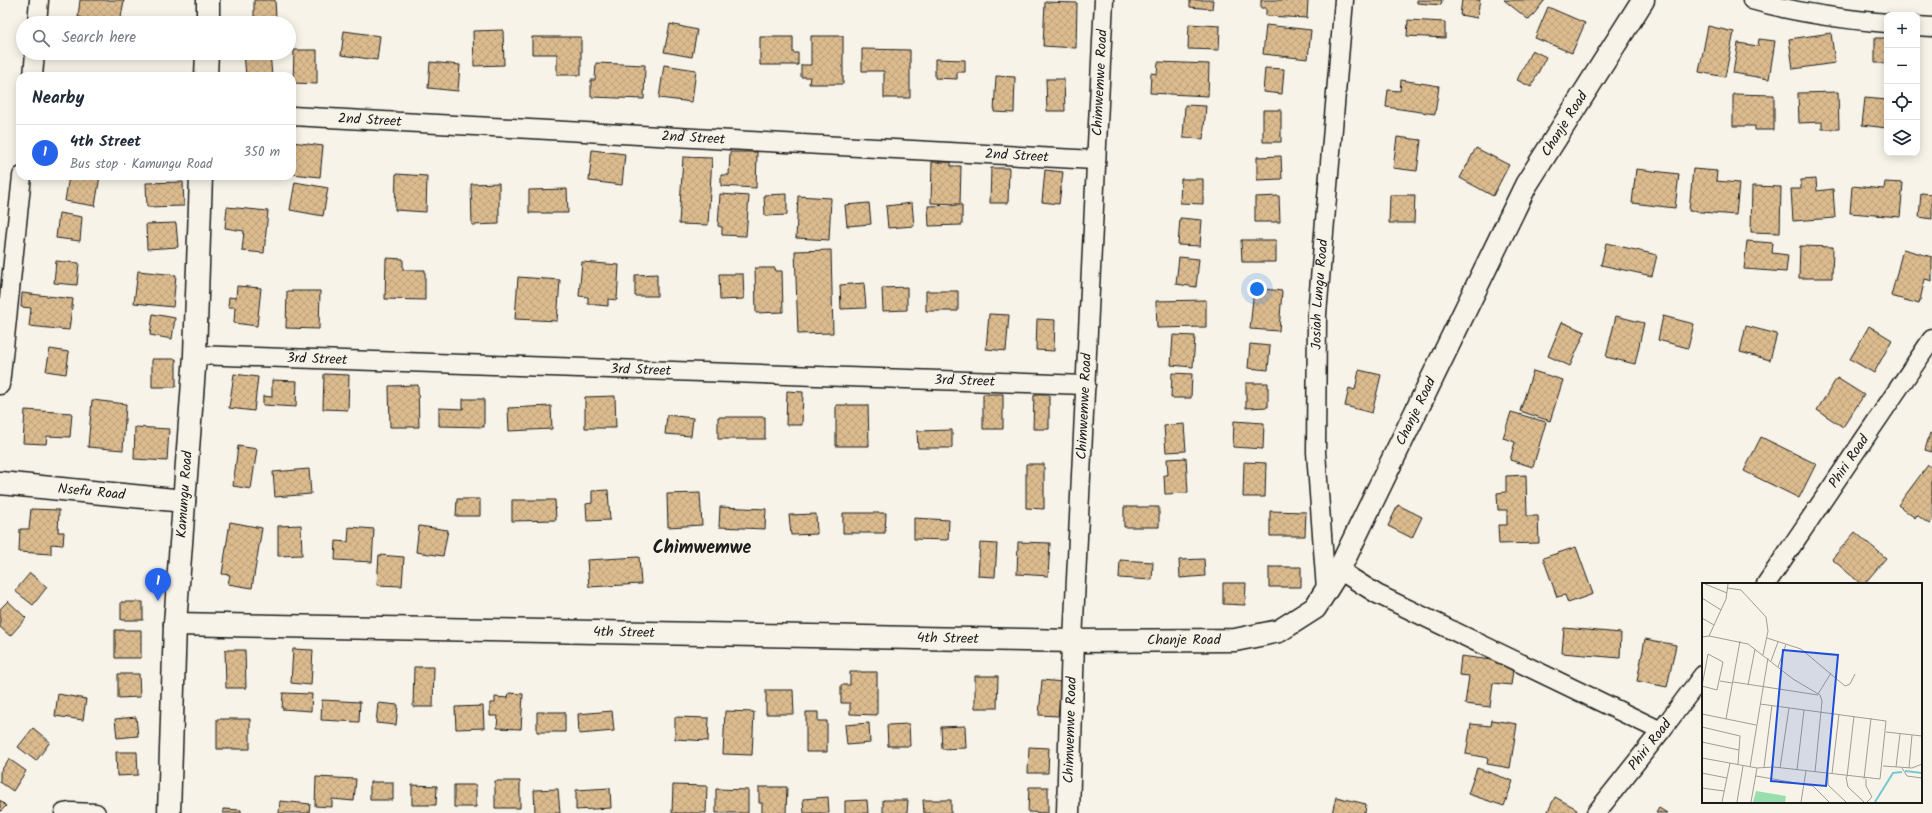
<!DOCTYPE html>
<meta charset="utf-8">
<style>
body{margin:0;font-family:Kalam,sans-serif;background:#f6f6f7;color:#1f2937}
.controls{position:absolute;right:12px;top:12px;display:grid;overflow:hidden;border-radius:8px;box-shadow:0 2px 10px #0003}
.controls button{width:36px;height:36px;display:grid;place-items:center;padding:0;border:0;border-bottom:1px solid #e0e1e3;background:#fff;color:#1f2937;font:20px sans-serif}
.you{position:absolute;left:1257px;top:289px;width:14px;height:14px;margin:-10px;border:3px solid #fff;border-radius:50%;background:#1a73e8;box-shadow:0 0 0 6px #1a73e833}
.badge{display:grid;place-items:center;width:26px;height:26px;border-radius:50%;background:#2563eb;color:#fff;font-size:13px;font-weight:700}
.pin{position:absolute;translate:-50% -33px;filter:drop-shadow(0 1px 2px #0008)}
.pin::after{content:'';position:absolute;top:21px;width:14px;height:12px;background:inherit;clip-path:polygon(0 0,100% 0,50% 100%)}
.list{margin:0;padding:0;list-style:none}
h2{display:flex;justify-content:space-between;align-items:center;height:52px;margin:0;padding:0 16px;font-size:17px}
h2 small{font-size:13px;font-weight:400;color:#747a83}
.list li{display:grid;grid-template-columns:26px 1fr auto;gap:12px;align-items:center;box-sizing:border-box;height:56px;padding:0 16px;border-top:1px solid #e0e1e3}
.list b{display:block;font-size:15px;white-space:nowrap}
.list p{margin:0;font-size:13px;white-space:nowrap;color:#747a83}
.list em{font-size:13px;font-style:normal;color:#747a83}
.icon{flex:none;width:22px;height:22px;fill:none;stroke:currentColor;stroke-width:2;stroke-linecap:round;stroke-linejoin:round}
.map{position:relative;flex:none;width:1932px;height:813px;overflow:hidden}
.search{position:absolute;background:#fff;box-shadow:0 2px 10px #0003;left:16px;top:16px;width:280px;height:44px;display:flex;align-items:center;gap:10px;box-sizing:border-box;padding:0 14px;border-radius:22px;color:#747a83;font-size:15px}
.panel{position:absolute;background:#fff;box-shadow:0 2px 10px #0003;left:16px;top:72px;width:280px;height:108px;border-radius:12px}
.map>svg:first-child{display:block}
.building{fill:url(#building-cross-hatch);stroke:#1c1c1c}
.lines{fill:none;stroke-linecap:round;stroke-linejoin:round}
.minor-casing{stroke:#1c1c1c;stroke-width:21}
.tertiary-casing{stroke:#1c1c1c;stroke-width:25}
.minor{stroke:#f7f3e8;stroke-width:18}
.tertiary{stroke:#f7f3e8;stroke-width:22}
.labels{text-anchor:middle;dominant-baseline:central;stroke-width:3;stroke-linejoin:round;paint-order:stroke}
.street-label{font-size:14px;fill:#1c1c1c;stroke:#f7f3e8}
.district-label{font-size:18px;font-weight:bold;fill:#1c1c1c;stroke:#f7f3e8}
.inset-river{fill:none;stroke:#77c8cf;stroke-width:2}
.inset-road{fill:none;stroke:#9f9d96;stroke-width:1}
.view{fill:#1d4ed8;fill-opacity:0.15;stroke:#1d4ed8;stroke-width:2}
.inset-edge{fill:none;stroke:#1c1c1c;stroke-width:2}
</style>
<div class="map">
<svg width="1932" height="813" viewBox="0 0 1932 813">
<defs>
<pattern id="building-cross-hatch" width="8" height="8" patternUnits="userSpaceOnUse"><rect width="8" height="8" fill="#dcbc8f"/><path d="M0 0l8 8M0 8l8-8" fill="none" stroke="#bca17b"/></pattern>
</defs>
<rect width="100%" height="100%" fill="#f7f3e8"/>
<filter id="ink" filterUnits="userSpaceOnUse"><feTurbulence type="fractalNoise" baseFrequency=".025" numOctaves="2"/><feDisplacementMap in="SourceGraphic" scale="8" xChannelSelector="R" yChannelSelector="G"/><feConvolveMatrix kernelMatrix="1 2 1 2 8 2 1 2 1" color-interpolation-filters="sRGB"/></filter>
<g filter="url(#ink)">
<path class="building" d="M80 0H124L120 23H93V20L78 17Z
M254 0H275L276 18 254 19Z
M1190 0H1213L1212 9 1190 7Z
M1261 0H1308L1307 18 1266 16V8H1261Z
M1417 0H1442L1441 5 1417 3Z
M1462 0H1480L1477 18 1460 15Z
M1504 0H1545L1529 20Z
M1045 2 1077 3 1076 48 1043 46Z
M1548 7 1585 23 1572 53 1535 38Z
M1408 20 1445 22V38L1407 36Z
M670 24 697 30 692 57 664 52Z
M1189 24 1220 26 1219 50 1188 49Z
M1266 25 1311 30 1308 59 1263 54Z
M1708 26 1734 32 1725 77 1699 72Z
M503 30 504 65 474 66 473 31Z
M344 31 380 36 377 60 341 55Z
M1831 33 1835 63 1793 69 1789 39Z
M811 36H843V84H809L810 77H801V65H811Z
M532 37H581V75H557V54H532Z
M760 37H793V53H798V65H760Z
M1875 38H1887V63H1875Z
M1759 39 1775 41 1769 79 1733 73 1738 43 1758 46Z
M862 49 910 50V98H884V71H862Z
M294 50H317V84L293 83Z
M1532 50 1546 57 1531 87 1517 80Z
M244 53H270L272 76H246Z
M935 59 965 60V72H957V79L935 78Z
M430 62 460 65 458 91 428 88Z
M1158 62 1209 64 1208 96 1150 93 1151 73 1157 74Z
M596 63 645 65 644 99 591 97V80H595Z
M664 65 696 70 692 102 659 98Z
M1265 68 1284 69 1282 94 1263 92Z
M996 76 1015 77 1014 113 994 112Z
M1046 79H1064L1065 111H1047Z
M1401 80 1439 86 1435 114 1386 107 1388 90 1400 91Z
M1838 92 1839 129H1822V122L1799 123 1798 93Z
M1733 94 1774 95V130H1755V126H1733Z
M1865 98 1887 100V128L1862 125Z
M1185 105 1206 106 1203 139 1183 138Z
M1263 110H1281V142H1263Z
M1397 137 1421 140 1417 171 1393 168Z
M292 142 323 146 320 177 292 174Z
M1476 148 1509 165 1493 196 1460 178Z
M592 150 625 154 622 185 589 181Z
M730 152H757L756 188 721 186V175H729Z
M1281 156 1282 179 1257 180V157Z
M683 157 712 158 708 225 679 224Z
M932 162H951V166H961L960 204 931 203Z
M991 168H1009L1008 203H990Z
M1636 169 1679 174 1675 208 1632 203Z
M1693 169 1717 171 1716 181 1739 183 1736 215 1689 211Z
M1045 170 1063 172 1059 204 1042 202Z
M396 174 427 176 426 212 395 210Z
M69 176H100L95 206 65 201Z
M1181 179H1203V204L1180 203Z
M1816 179 1817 191 1833 189 1835 218 1793 221 1791 189H1801V180Z
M183 182 184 206 147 207 146 183Z
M295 182 328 188 323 216 290 210Z
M1885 182 1903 183 1900 217 1850 213 1852 186 1884 189Z
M499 183V224L472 225 471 184Z
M1752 186 1781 187 1780 233 1751 232Z
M567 189 568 213H529V190Z
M1921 193 1932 194V219L1919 217Z
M720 194 749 196 746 236 722 235V227L718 226Z
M787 194V215L765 216 764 195Z
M1390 195H1415L1414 223H1389Z
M798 196 831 198 829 240 796 238Z
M1279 196 1280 222H1255V197Z
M869 203 871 224 847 226 845 205Z
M912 203 914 226 888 228 886 206Z
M962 205V225L929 226 928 206Z
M227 207 268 211 264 253 242 251 244 231 225 228Z
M59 213 82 217 80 241 56 238Z
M1180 218 1202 220 1200 246 1178 245Z
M176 223 178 247 147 249 146 224Z
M1241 240H1276V262H1242Z
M1747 241 1773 243 1772 253 1788 255 1786 272 1744 269Z
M1606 243 1657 255 1652 276 1601 265Z
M1800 246 1833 247 1832 278H1799Z
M1903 249 1932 257V281L1925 279 1919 304 1891 296Z
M831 250 833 333 798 334 795 251Z
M1179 257 1199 259 1196 287 1176 284Z
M386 258 403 259V270H425V300L385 299Z
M56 261 79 263 77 285 54 283Z
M582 262 619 265 617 300 608 299V306L588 304V297L579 296Z
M755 268H775L776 271H782L783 312 756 313Z
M138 271 176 275 173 307 134 303Z
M657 274V296H635V275Z
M719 274H743L744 299 720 300Z
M518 277 560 280 557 321 515 319Z
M864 283 866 308 841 309 840 285Z
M237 286 261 288 257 326 234 323 235 307H228L229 297 236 298Z
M907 287V310L883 311 882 288Z
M1254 288 1282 291 1279 331 1250 329Z
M287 291H320L319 329 286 328Z
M926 291H958V311H926Z
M22 293 73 299 69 330 29 326 31 308 21 307Z
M1206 300V327L1157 328 1156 301Z
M153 314 175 318 172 339 150 335Z
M989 314 1009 315 1006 351 986 349Z
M1616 316 1644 323 1635 364 1606 357Z
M1663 316 1694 324 1688 348 1658 340Z
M1037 319 1055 320 1054 351 1036 350Z
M1562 322 1585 332 1570 366 1548 356Z
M1746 326 1777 334 1770 360 1740 352Z
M1869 326 1892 340 1874 373 1850 359Z
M1173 335 1195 336 1193 367 1171 365Z
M1250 344 1270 346 1268 370 1248 368Z
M50 349 69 352 66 374 46 371Z
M152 359H176V387H152Z
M1359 370 1381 375 1372 413 1345 406 1349 388 1355 390Z
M1533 371 1563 380 1550 421 1520 411Z
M1172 373 1192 374 1191 398H1171Z
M234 374 258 377 254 411 229 408Z
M324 374 349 375 348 410 323 409Z
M1837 378 1864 395 1843 427 1817 410Z
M272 380 297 381 296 407 263 405V396L272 397Z
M1246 383H1268V407L1246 408Z
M418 385 419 427H390L389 386Z
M787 391 803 392 802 425H786Z
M983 394H1003V429H983Z
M1034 395H1049V429H1033Z
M615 396 616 428H585V397Z
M463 399H484V427L439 426V408L463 409Z
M92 400 126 404 123 450 88 447Z
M836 405H868L869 446H836Z
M551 406 552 429 509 431 508 408Z
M25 410 72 413 70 437 47 436 46 444 23 443Z
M1511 412 1546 422 1533 467 1510 460 1515 442 1503 438Z
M667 415 693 418 691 436 665 434Z
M718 417H765V439H718Z
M1234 421 1264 423 1263 449 1233 447Z
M1184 424 1186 451 1166 452 1164 426Z
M135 427 169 429 167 461 134 459Z
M952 430V448H918L917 431Z
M1930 433 1932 434V452L1925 450Z
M1761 437 1816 464 1799 498 1744 471Z
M238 446 257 449 251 489 233 486Z
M1186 458 1188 493 1165 494 1164 475H1168L1167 459Z
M1244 462 1266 463 1265 497H1243Z
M1026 464H1044V509L1026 508Z
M1928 465 1932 468V520L1929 524 1917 515 1915 518 1898 505Z
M309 469 311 494 275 497 273 472Z
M1526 475 1527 516H1538L1539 543 1499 544 1498 525H1507V510H1498L1497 493 1506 492V476Z
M608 490 610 520 587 521 586 504 592 503V491Z
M700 493 702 525 668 527 667 494Z
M457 499H480V516H456Z
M512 500H555L556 520 512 521Z
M1398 505 1422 517 1412 538 1388 526Z
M720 507 766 509 765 529 719 527Z
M1124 507H1159V527H1124Z
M31 509 59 510 58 532H64L63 545 51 544V554L19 552 20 529H29Z
M1270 511 1306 512 1305 536H1270Z
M843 513H886L885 533H843Z
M816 514 817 534 791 535 789 515Z
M914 518 949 520 948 540 914 539Z
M230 522 262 528 252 588 228 584 230 575 222 574Z
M301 525 302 555 278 556V526Z
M419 526 448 530 443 556 416 552Z
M349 527 374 529 372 562 335 560 336 541 348 542Z
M1855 532 1886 558 1864 584H1861L1832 559Z
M1018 542 1050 543 1048 576 1017 574Z
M980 543 997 544 995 577 978 576Z
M1576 547 1593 594 1568 603 1565 595 1557 597 1543 558Z
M379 555 404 557 402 586 377 585Z
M639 557 641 584 589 587 587 560Z
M1204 559 1205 576 1180 578 1179 560Z
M1120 560 1153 562 1152 580 1119 578Z
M1269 567H1301V587H1269Z
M30 573 47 587 33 605 15 591Z
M1223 583H1246L1245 605 1223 604Z
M8 601 26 618 10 636 0 627V609Z
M121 602H143V620H121Z
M1564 628 1621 633 1620 658 1562 653Z
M115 630H141V658H115Z
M1645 639 1676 645 1667 687 1637 681Z
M293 649 313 650 311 685 291 683Z
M225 650H245L246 688H226Z
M1461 656 1514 663 1511 685 1493 683 1490 707 1465 704 1469 676 1459 675Z
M414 667H434L433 707H413Z
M850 672H877V715L850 714V703H841V685H850Z
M118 674H139L140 697 118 698Z
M975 676H998L997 708H975Z
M1042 680 1062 682 1058 716 1039 715Z
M766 690H793L794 714H766Z
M283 693 312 694 311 711 282 709Z
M509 693 523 694 521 729 497 728 498 716H490V703H495V697L508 698Z
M58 694 86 699 83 720 55 716Z
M322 700 360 702 359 722 321 720Z
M378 703 398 705 396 725 376 723Z
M483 706 484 728 456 729 455 707Z
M612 711 614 731 579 734 578 714Z
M725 711 754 712 752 755 723 754Z
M537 712H565V732H537Z
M806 712H818V721H827V752H806Z
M136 717 138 736 117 738 115 719Z
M675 717 709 718 708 741 675 739Z
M217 719H250V749H217Z
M1492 720 1517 724 1510 768 1487 764 1488 758 1466 754 1471 724 1491 726Z
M869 723 870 743 847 745 845 725Z
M909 724 910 746H888L887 725Z
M965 726 966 748 942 749 941 727Z
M33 728 50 742 36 761 18 747Z
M1029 747 1049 748 1048 773H1028Z
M116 752H137L138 775 117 776Z
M9 759 26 771 13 791 0 782V772Z
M1477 768 1513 781 1504 806 1468 794Z
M316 777 356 779 354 801 332 799V807L315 806Z
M495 781H520V808H495Z
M370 782H393V800H370Z
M412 785 437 786 436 805H412Z
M454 785H476V807H454Z
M673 785 707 786 706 813H672Z
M759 787H787L786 813H762V803H759Z
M1029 787H1048V813L1028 812Z
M610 788 611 808 576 810V790Z
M558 789 560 813H535L534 790Z
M716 789 748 790V813H716Z
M828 797 829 813H804L803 799Z
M1336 797 1366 804 1365 813H1332Z
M1555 797 1577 809 1575 813H1547Z
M0 800 6 806 0 812Z
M867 800 868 813H845V801Z
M883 800H908L907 813H883Z
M923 800H951V813H924Z
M280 801 310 804 309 813H279Z
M1659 808 1667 813H1656Z
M223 809 241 810V813H223Z"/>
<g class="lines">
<g class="minor-casing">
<g id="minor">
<path d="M1752 0C1796 13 1841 19 1887 23"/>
<path d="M37 23 39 0"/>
<path d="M1917 26 1932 27"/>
<path d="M33 76 35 53"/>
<path id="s1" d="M292 116 1095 160"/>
<path id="s2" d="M195 355 1086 385"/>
<path d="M0 385 22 176"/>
<path d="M1339 570 1377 594 1661 731"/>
<path id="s3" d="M1766 584 1932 339"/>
<path id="s4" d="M1326 590 1316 452 1317 314 1344 0"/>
<path id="s5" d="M1073 641 1104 0"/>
<path d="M64 813 71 812 96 813"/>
<path id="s6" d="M1596 813 1661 731 1703 675"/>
</g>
</g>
<g class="tertiary-casing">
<g id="tertiary">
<path d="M208 0V23"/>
<path d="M206 76 207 53"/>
<path id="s7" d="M0 483 184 501"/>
<path id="s8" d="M175 624 1073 641 1235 640 1279 631 1315 608 1339 570 1526 185 1643 0"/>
<path id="s9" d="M169 813 175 624 195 355 201 176"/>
<path id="s10" d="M1068 813 1073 641"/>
</g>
</g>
<use href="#minor" class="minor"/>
<use href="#tertiary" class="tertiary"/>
</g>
</g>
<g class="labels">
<g class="street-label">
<text stroke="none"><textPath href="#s5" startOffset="559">Chimwemwe Road</textPath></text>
<text stroke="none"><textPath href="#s1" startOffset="78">2nd Street</textPath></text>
<text stroke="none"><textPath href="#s8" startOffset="1693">Chanje Road</textPath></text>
<text stroke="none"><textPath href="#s1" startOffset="402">2nd Street</textPath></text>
<text stroke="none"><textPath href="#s1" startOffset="726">2nd Street</textPath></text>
<text stroke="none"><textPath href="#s4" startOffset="296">Josiah Lungu Road</textPath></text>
<text stroke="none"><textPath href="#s2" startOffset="122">3rd Street</textPath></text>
<text stroke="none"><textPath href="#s2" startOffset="446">3rd Street</textPath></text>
<text stroke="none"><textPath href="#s2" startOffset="770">3rd Street</textPath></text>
<text stroke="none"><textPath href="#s5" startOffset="235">Chimwemwe Road</textPath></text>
<text stroke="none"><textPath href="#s8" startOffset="1369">Chanje Road</textPath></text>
<text stroke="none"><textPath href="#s3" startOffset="148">Phiri Road</textPath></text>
<text stroke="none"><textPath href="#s7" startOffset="92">Nsefu Road</textPath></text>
<text stroke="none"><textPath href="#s9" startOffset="319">Kamungu Road</textPath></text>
<text stroke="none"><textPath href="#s8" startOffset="449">4th Street</textPath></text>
<text stroke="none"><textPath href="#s8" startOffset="773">4th Street</textPath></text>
<text stroke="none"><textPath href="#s8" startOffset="1009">Chanje Road</textPath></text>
<text stroke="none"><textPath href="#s10" startOffset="83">Chimwemwe Road</textPath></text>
<text stroke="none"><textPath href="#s6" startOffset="87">Phiri Road</textPath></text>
</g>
<g class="district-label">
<text x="702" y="548">Chimwemwe</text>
</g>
</g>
<g transform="translate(1702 583)">
<rect width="220" height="220" fill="#f7f3e8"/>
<path d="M54 208 84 213 83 219H51Z" fill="#99dfad"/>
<path class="inset-river" d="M203 188 220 190M173 219 191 190 200 189"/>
<path class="inset-road" d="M3 1 25 10M25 5 39 7 64 34 66 48 61 72M0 15 19 27M0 35 12 42M7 53 46 61 91 96 118 112 120 118 113 189M0 54 7 53 24 16 26 1M65 55 99 66 143 103 148 101 153 91M6 71 21 79 15 107 0 103ZM69 78 76 59M76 84 84 61M18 98 30 100M31 99 116 112M46 102 53 66M116 111 129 90M0 131 54 142M24 136 38 58M0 144 38 153 36 181M184 149 220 153M0 159 37 167M0 175 55 185 72 184 178 196 184 138 58 121M181 183 210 185 220 181M48 184 66 75M62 184 70 122M194 184 198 151M78 185 87 125M200 185 205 193 220 195M207 185 210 152M95 187 102 127M0 190 25 195M126 191V202L144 219M130 191 137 131M54 193 111 203 127 219M144 194 146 204 162 219M145 194 152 133M162 196 169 135M164 196V203L170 214 165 219M0 205 22 208M20 219 28 180M35 219 41 183M49 219 55 185M99 219 104 188"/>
<path class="view" d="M81 67 136 72 124 203 69 198Z"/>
<rect width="220" height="220" class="inset-edge"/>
</g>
</svg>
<div class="controls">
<button>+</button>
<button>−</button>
<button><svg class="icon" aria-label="locate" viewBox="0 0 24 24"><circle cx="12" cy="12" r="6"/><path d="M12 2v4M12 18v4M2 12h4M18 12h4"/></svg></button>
<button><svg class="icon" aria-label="layers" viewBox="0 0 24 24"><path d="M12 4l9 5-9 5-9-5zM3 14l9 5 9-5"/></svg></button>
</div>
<div class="you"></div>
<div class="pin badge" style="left:158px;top:601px">1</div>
<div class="search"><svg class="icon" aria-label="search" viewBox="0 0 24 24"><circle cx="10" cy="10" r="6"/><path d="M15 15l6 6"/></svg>Search here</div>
<section class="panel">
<h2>Nearby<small></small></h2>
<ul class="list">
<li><span class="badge">1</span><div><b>4th Street</b><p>Bus stop · Kamungu Road</p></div><em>350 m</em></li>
</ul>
</section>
</div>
